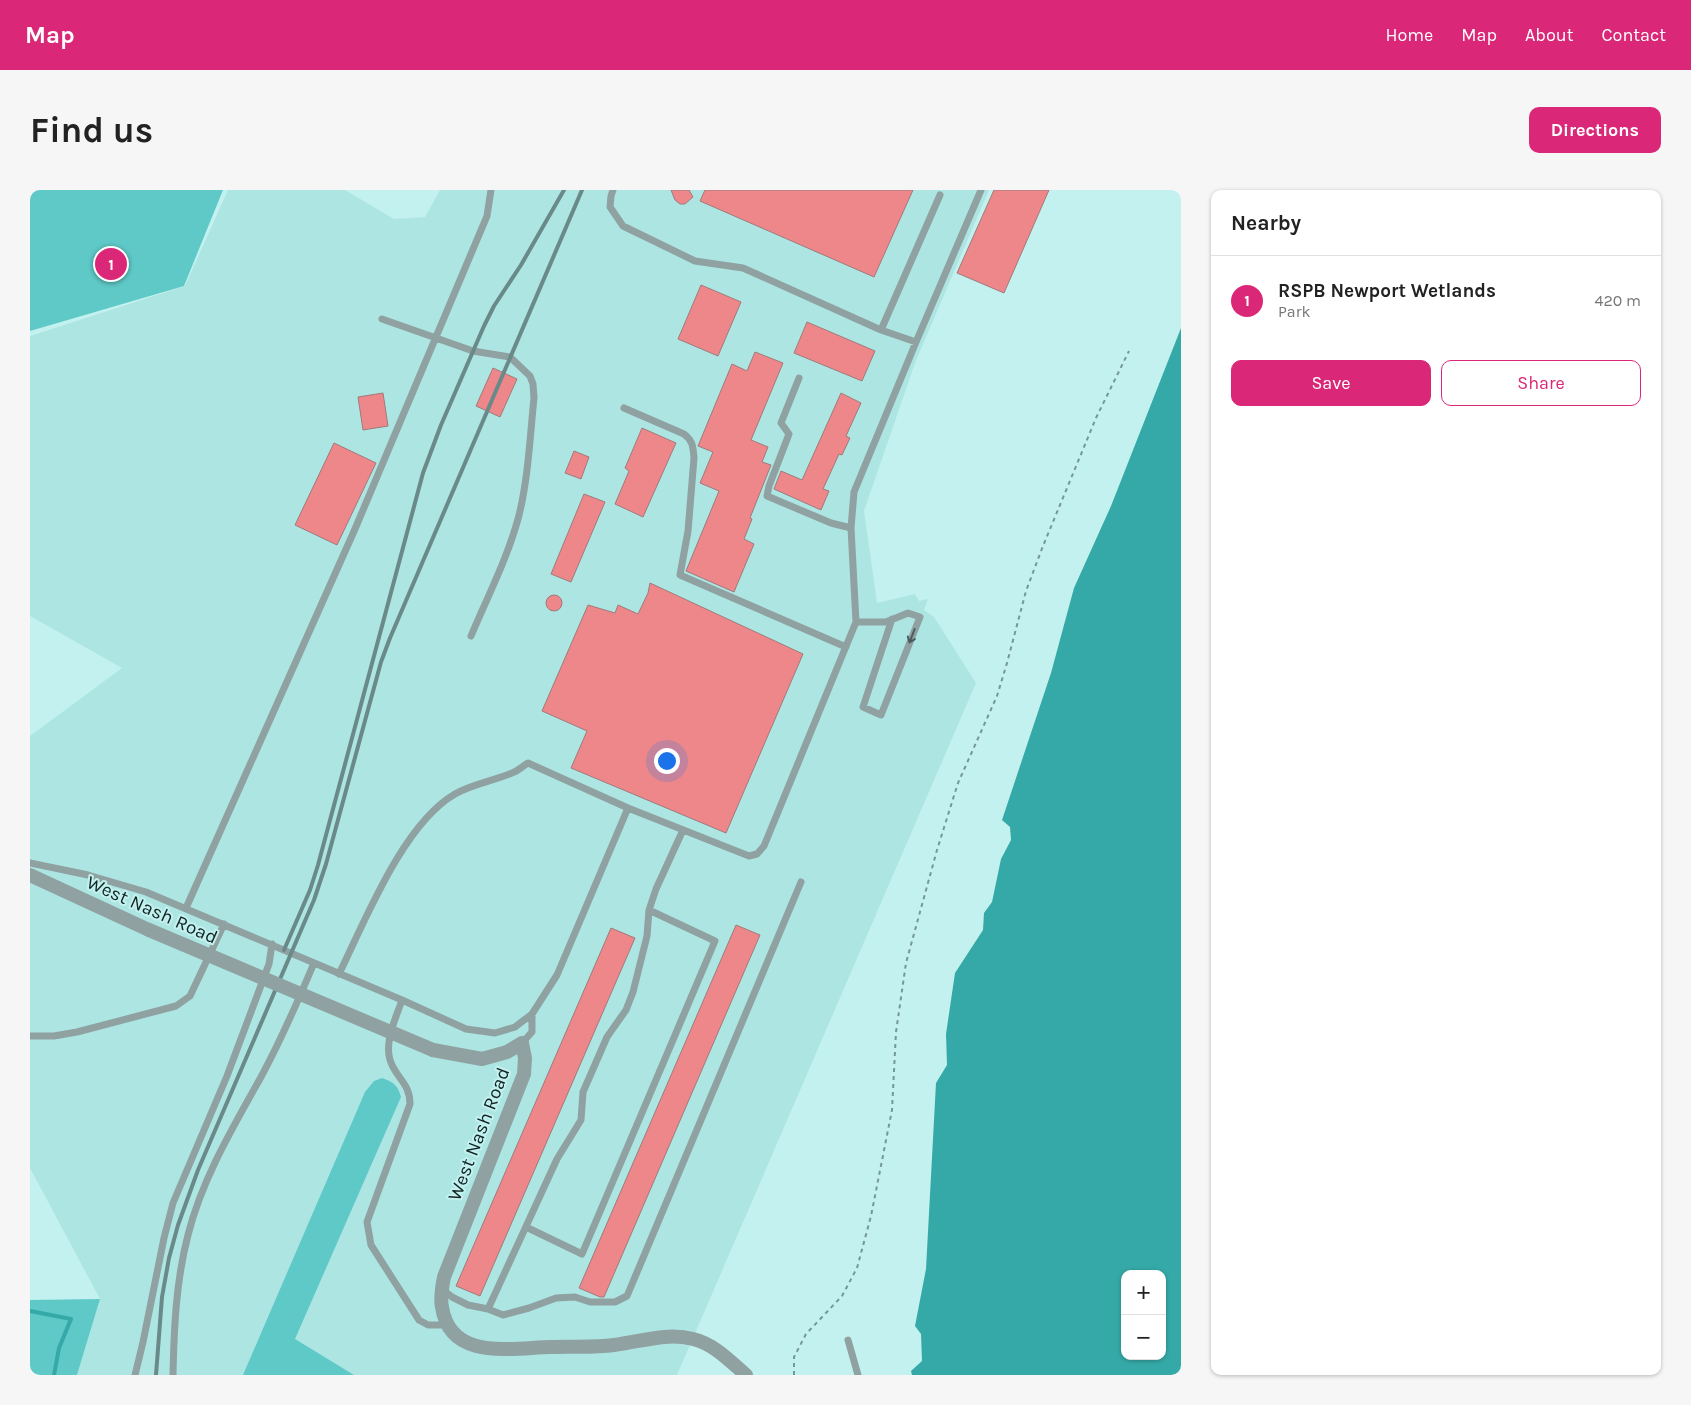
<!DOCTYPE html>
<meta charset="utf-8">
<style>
body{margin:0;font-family:Karla,sans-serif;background:#f6f6f6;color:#222}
.controls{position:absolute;right:15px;bottom:15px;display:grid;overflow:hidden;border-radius:10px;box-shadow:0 1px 4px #0004}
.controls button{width:45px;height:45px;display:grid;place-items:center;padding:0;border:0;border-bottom:1px solid #e0e0e0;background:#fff;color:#222;font:25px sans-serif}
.you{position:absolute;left:636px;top:570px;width:18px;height:18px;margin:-12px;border:4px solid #fff;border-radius:50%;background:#1a73e8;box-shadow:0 0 0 8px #1a73e833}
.badge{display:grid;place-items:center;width:32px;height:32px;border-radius:50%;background:#db2777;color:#fff;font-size:16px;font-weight:700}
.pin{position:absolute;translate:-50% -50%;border:2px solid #fff;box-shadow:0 1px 5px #0006}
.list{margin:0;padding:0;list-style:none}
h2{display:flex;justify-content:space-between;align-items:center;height:65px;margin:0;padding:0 20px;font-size:21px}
h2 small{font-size:16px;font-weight:400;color:#767676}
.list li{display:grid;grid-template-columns:32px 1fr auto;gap:15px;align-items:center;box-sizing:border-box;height:90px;padding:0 20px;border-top:1px solid #e0e0e0}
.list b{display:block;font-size:19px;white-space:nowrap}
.list p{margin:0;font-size:16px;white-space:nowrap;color:#767676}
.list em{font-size:16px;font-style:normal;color:#767676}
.actions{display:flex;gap:10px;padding:15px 20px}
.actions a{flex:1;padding:11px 0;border:1px solid #db2777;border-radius:10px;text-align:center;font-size:18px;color:#db2777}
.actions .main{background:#db2777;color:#fff}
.map{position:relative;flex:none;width:1151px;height:1185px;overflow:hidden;border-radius:10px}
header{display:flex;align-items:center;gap:30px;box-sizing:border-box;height:70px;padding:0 25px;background:#db2777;color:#fff}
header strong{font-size:24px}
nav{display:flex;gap:28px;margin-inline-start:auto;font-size:18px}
.intro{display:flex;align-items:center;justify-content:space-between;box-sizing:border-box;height:120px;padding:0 30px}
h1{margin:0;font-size:35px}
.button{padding:12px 22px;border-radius:10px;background:#db2777;color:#fff;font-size:18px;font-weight:700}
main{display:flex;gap:30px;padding:0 30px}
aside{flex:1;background:#fff;border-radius:10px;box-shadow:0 1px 4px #0004}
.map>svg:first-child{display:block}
.built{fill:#ade5e3}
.green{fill:#5ec9c7}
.water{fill:#35a9a7;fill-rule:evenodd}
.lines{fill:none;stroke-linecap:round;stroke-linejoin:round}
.stream{stroke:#35a9a7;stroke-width:4}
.building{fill:#ee878a;stroke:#a07a7a}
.path{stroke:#759796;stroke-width:2;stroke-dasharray:4 4;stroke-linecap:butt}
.lane{stroke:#8fa1a1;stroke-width:7}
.street{stroke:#8fa1a1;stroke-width:14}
.rail{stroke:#6a8a89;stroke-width:4}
.street-bridge{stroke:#8fa1a1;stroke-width:14}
.oneway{stroke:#4a5c5c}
.labels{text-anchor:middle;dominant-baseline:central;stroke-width:4;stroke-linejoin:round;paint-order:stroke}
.street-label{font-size:19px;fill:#112323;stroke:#c3f1ef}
</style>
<header>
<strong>Map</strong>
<nav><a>Home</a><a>Map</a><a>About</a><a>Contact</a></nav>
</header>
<div class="intro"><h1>Find us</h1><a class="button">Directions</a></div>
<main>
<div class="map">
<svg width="1151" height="1185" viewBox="0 0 1151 1185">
<rect width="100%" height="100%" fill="#c3f1ef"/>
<path class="built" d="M198 0H315L364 29 395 27 410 0H959L885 173 834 321 847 413 885 404 889 411 898 409 894 420 904 427 946 493 647 1185H324L265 1150 247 1185H47L70 1109 0 978V546L92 478 0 426V146L155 96Z"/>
<path class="green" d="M0 0H193L154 96 0 141Z
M352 888C363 892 368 895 371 907L265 1149 324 1185H213L335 902 344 891Z
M70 1109 47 1185H0V1110Z"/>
<path class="water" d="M1151 138V1185H882L881 1181 892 1171 891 1144 885 1136 896 1079 906 893 917 875 916 844 925 783 953 740 954 723 962 712 971 669 981 650 980 637 972 630 1021 483 1044 398 1081 316ZM1095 1084H1132V1166H1095Z"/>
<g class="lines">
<path class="stream" d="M0 1121 41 1129 29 1158 24 1185"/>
</g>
<path class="building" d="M641 0H659L663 7 655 14H650L645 10Z
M675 0H883L844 87 670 11Z
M964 0H1019L974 103 927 83Z
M671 95 711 112 688 166 648 149Z
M777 132 845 161 832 191 764 163Z
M725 162 753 173 721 250 738 257 732 272 741 275 720 328 722 329 714 349 724 354 704 402 656 381 689 301 670 293 683 262 668 256 702 174 717 181Z
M463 178 487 189 470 227 446 216Z
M353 203 358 236 333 240 328 207Z
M811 203 831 213 816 246 820 248 812 265 809 264 793 299 799 301 791 320 744 299 751 281 772 290Z
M612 238 646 253 613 327 585 314 599 281 595 278Z
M304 253 346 273 307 355 265 335Z
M544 261 559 267 551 289 535 283Z
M554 304 575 312 541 392 521 384Z
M620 393 773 464 696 643 541 578 557 541 512 521 558 415 585 423 588 415 608 424 618 403Z
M516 413a8 8 0 1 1 16 0a8 8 0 1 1-16 0Z
M706 735 730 745 574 1107H570L549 1098Z
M581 738 605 748 450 1106 426 1096Z"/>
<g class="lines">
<path class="path" d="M764 1185V1167L776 1144 812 1106 827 1078 841 1026 862 920 866 842 876 773 907 660 928 593 967 506 977 473 996 401 1013 356 1066 228 1099 161"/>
<path class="lane" d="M583 0 581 6 580 17 593 36 665 71 713 78 851 140 886 152
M352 129 443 161 480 167 500 186 503 194 504 208C500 246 498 292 488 329 477 369 457 408 441 446
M851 140 910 5
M769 188 751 233 759 244 739 296 737 306 801 333 821 338
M594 218 654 244C663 251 663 257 664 268L658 341 650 385 816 457
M826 432H856L878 423 890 427 851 525 833 517 862 429
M598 618 719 666 727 664 734 656 826 432 821 338 824 302 886 152 951 0
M0 673 58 685 116 702 372 810 436 839 465 843 485 837 502 824 527 785 598 618 498 573C493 576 488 581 482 583 463 591 442 594 425 604 373 634 335 731 309 784
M156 718 325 339 457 26 461 0
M372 810C366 828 352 855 362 875 369 890 380 895 380 914L337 1032 341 1055 389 1130 398 1135H416
M0 846H24L47 842 146 816 160 806 194 734
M492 853 502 842V824
M496 1037 552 1064 685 751 619 720
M412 1099 422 1107 438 1115 458 1119 473 1125 499 1118 526 1108 545 1107 560 1112H585L597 1106 771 692
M458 1119 527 969 551 930 553 902 577 847 596 820 603 802 617 746 619 720 626 699 653 640
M818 1150 828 1185
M105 1185 113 1152 134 1048 143 1013 197 886 239 774 242 754
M143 1185C144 1138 146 1091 158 1045 172 989 203 937 231 887 251 850 268 811 284 773"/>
<path class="street" d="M0 685 119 740
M403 860 452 869 477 862 492 853 495 868 494 884 414 1087C412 1097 410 1108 412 1117 420 1171 481 1158 520 1157 541 1156 563 1158 584 1155 610 1152 636 1142 663 1149 684 1154 700 1171 716 1185"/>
<path class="rail" d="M254 760 280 700 288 675 393 283 411 235 454 136 464 116 491 75 534 0
M126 1185 132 1107 139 1068 148 1035 168 980 284 710 296 674 351 472 360 448 552 0"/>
<path class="street-bridge" d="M119 740 403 860"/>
</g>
<defs><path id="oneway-shaft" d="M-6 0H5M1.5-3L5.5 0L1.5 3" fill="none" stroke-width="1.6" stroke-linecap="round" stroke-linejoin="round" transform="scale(1.25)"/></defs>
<use class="oneway" href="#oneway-shaft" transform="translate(882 446) rotate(111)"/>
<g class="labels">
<g class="street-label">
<text transform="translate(122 720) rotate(24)">West Nash Road</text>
<text transform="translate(449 944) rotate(-69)">West Nash Road</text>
</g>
</g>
</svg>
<div class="controls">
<button>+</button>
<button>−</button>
</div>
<div class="you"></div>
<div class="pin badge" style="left:81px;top:74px">1</div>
</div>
<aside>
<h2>Nearby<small></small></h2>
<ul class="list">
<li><span class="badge">1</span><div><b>RSPB Newport Wetlands</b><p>Park</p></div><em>420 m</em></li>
</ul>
<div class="actions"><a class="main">Save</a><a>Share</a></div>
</aside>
</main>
